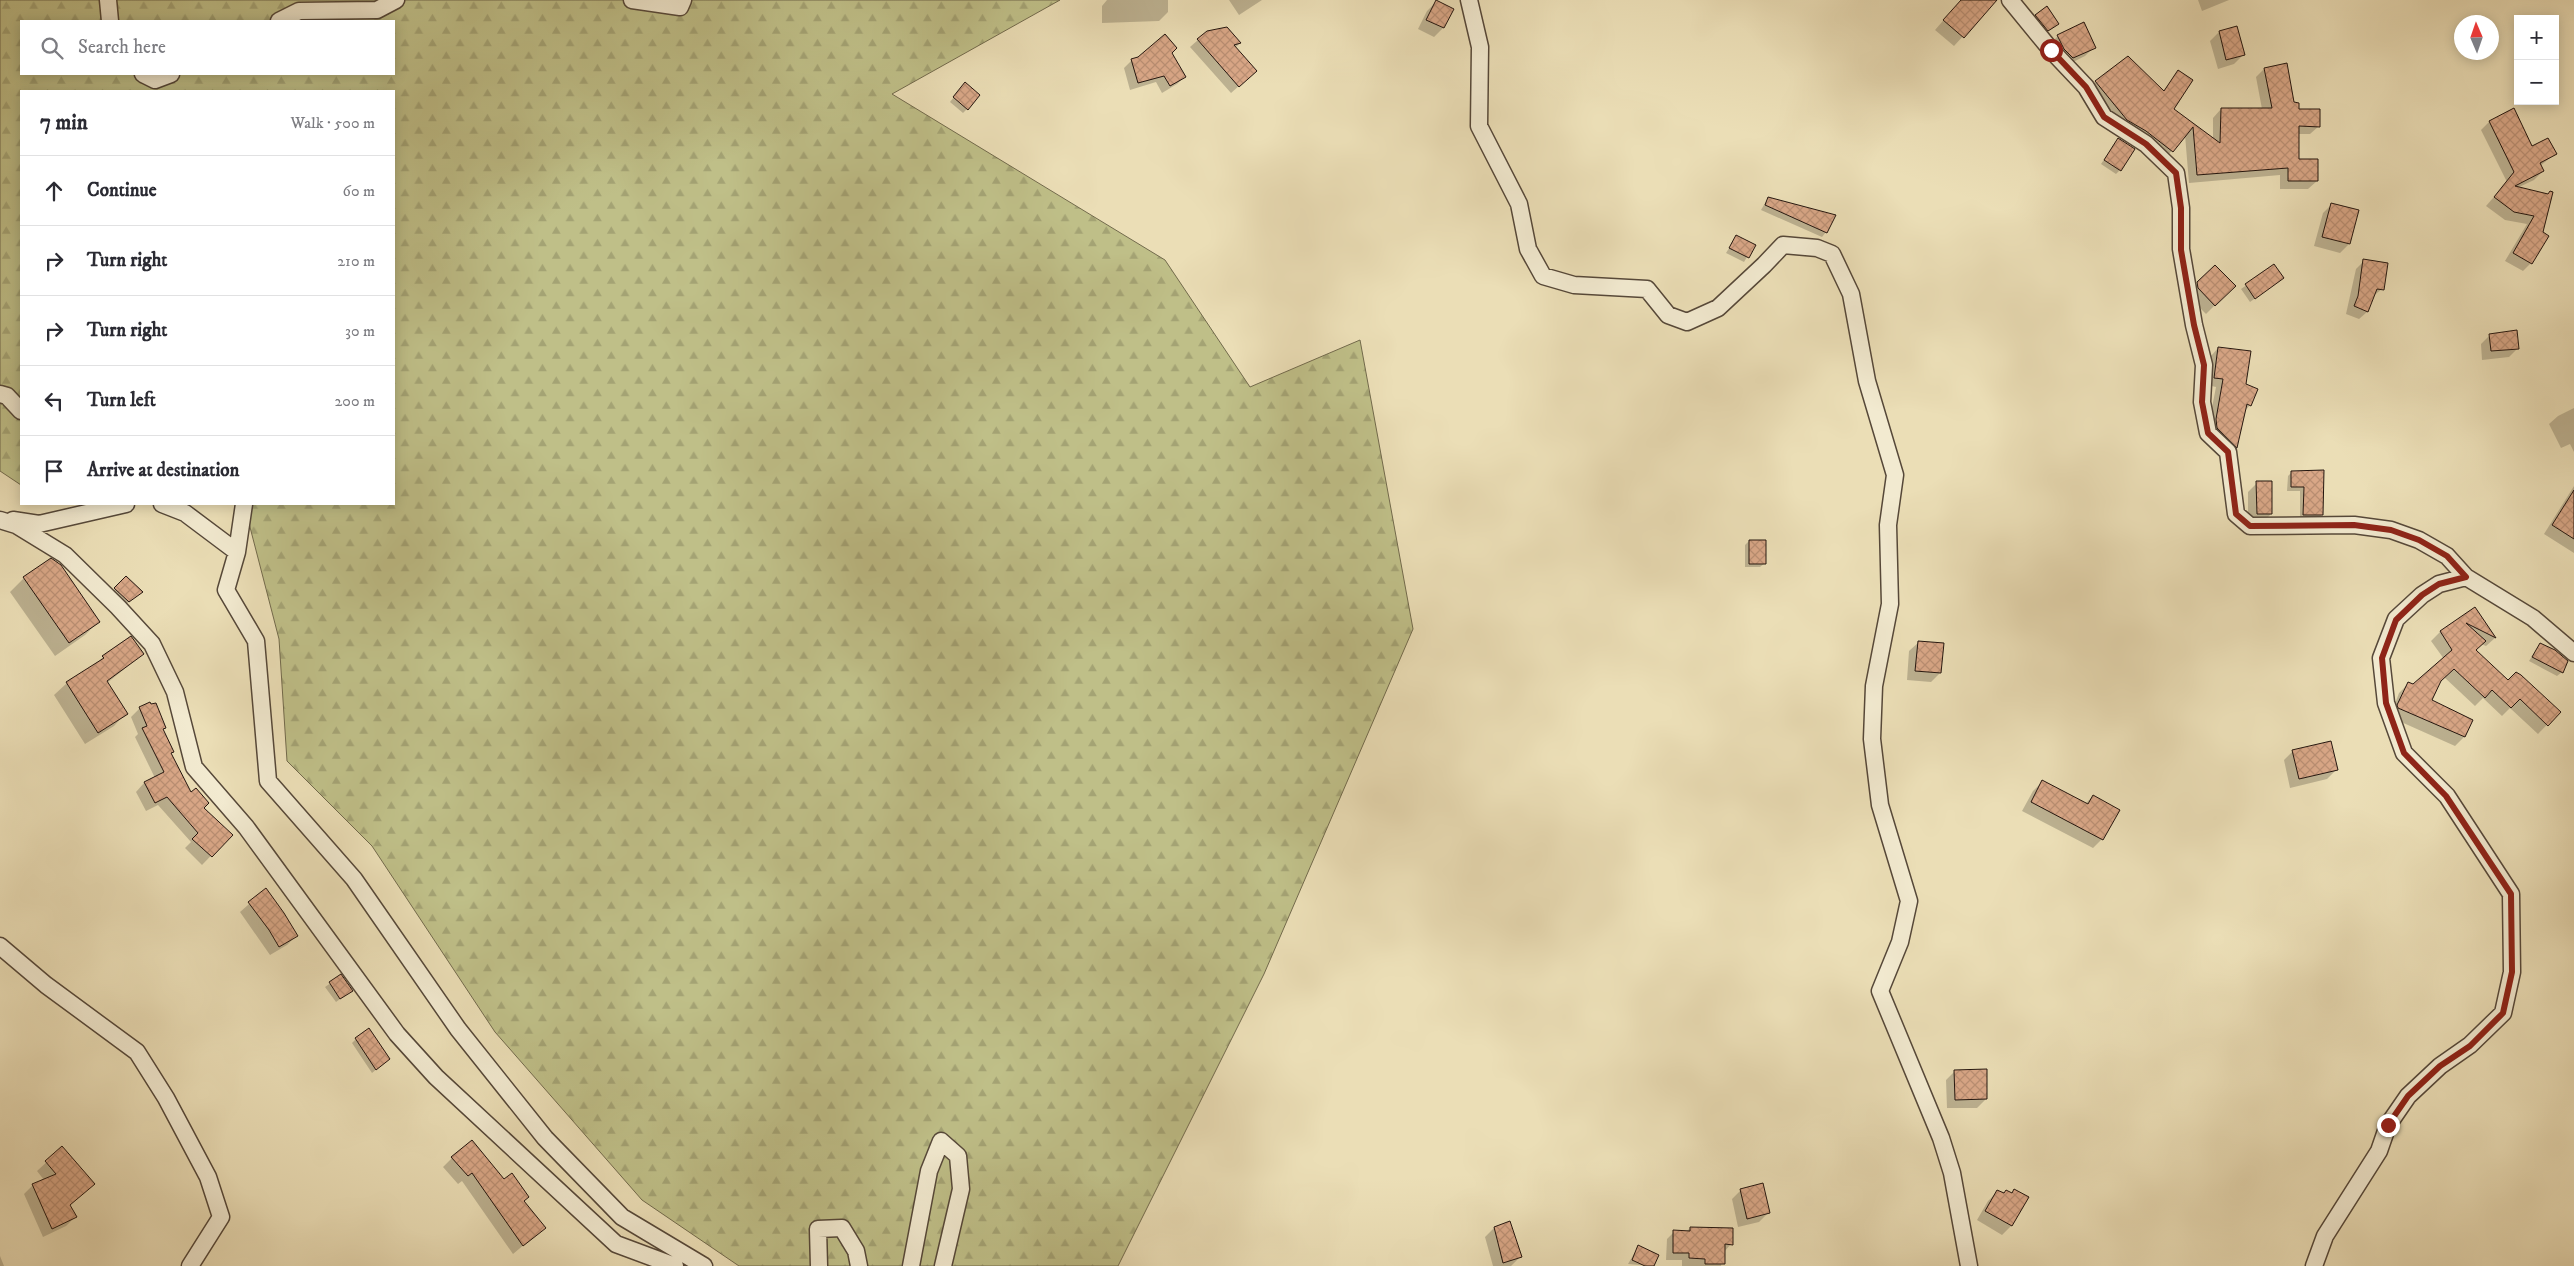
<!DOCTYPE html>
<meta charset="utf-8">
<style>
body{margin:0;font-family:"IM FELL DW Pica",serif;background:#f7f7f7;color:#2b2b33}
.controls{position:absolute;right:15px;top:15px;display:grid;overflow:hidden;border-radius:0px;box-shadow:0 2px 12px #0003}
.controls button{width:45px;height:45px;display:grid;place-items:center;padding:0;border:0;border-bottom:1px solid #e1e1e2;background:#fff;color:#2b2b33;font:25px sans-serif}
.compass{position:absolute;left:2454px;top:15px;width:45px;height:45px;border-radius:50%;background:#fff;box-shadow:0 2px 12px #0003;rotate:358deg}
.stop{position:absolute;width:15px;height:15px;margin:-11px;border:4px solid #8f2418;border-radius:50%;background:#fff}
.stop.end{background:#8f2418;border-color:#fff;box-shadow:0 1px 5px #0008}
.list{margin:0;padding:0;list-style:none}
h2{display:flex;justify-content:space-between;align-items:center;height:65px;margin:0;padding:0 20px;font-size:21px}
h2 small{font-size:16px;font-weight:400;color:#7c7c81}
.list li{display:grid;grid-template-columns:32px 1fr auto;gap:15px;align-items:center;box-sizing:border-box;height:70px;padding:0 20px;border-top:1px solid #e1e1e2}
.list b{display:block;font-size:19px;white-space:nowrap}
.list em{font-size:16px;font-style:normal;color:#7c7c81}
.icon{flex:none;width:28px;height:28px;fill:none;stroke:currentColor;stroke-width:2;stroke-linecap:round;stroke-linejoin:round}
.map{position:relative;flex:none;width:2574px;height:1266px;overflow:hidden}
.search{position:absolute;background:#fff;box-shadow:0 2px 12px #0003;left:20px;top:20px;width:375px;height:55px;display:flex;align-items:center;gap:12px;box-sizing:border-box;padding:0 18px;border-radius:0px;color:#7c7c81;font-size:19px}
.panel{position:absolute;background:#fff;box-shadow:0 2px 12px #0003;left:20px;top:90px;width:375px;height:415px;border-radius:0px}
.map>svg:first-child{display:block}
.forest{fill:url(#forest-firs);stroke:#726a4c;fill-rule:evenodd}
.shadow{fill:#0003}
.building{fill:url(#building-cross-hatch);stroke:#24160f}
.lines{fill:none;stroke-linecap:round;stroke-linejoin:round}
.street-casing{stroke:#564839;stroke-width:19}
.street{stroke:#f2ead0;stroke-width:16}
.route{stroke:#8f2418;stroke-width:6}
</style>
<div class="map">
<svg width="2574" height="1266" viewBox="0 0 2574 1266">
<defs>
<pattern id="forest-firs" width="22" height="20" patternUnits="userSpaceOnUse" patternTransform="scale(1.25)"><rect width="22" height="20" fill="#bfbf88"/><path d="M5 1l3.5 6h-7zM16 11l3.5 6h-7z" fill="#a4a374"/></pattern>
<pattern id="building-cross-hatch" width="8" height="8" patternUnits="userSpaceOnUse" patternTransform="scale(1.25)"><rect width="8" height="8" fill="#d9a787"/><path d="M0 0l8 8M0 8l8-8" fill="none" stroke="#ba8f73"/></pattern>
</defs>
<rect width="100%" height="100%" fill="#ebdeb6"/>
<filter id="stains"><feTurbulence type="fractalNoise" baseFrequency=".004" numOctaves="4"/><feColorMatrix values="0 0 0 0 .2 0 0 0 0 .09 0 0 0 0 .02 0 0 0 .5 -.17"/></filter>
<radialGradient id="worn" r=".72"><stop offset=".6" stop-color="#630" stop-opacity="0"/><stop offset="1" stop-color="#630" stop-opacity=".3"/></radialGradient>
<path class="forest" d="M0 0H1060L892 94 1165 260 1250 387 1360 340 1413 629 1264 974 1118 1266H739L642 1200 495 1032 372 846 287 761 279 639 244 504H394V91H21V485L0 471ZM21 21H394V74H21Z"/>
<path class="shadow" d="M1107 0H1168V12L1159 21 1102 23V6Z
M1229 0H1262L1239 15Z
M1961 0H1996L1954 46 1935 30Z
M2198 0H2229L2202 11Z
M1436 2 1452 9 1443 28 1434 37 1418 29 1427 11Z
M2036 16 2053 27 2043 34 2032 20Z
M2219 32 2243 55 2234 64 2218 69 2210 41Z
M2058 36 2094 47 2085 56 2063 67 2049 45Z
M1198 40 1240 43 1235 48 1248 78 1231 93 1190 47Z
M1171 53 1184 77 1177 84 1162 93 1156 82 1130 90 1124 68 1131 61Z
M2286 65 2293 104 2319 126 2310 134H2298V161L2317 181 2308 189H2280V175L2189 183 2185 135 2164 160 2138 139 2088 90 2096 82 2163 91 2179 72 2172 109 2213 139V118L2221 109H2262L2256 77 2264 69Z
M961 88 967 109 963 113 950 102Z
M2489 122 2532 148 2555 154 2540 166 2543 171 2534 180 2517 188 2547 195 2531 263 2523 271 2505 261 2527 224 2505 220 2486 206 2507 182 2481 130Z
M2118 139 2120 170 2116 174 2101 164Z
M1768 198 1826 232 1822 237 1761 210Z
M2332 204 2349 244 2340 253 2314 246 2323 213Z
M1736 237 1754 245 1744 262 1726 253Z
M2364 261 2382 289 2372 297 2367 312 2359 319 2346 314 2356 269Z
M2215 266 2234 286 2206 314 2189 297 2188 293Z
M2274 266 2278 282 2250 302 2241 289Z
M2490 335 2518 348 2509 357 2482 360 2481 344Z
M2218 348 2245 384 2250 405 2245 411 2235 447 2228 455 2208 428 2216 387 2207 385 2211 356Z
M2574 408V452L2570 444 2561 448 2549 424 2558 416Z
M2323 471 2322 515 2317 519H2300V491H2287L2288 476 2292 472Z
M2257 483 2271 514 2262 523H2248V492Z
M2574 486V553L2544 534Z
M1749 541 1765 563 1760 567H1745V545Z
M24 578 99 621 85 635 55 656 10 592Z
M126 578 141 592 119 610 106 598Z
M2475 609 2495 638 2486 646 2481 644 2475 650 2508 682 2559 712 2538 734 2510 708 2502 716 2483 698 2475 706 2444 677 2439 682 2430 700 2472 720 2464 737 2455 746 2390 717 2399 693 2408 684 2413 686 2444 659 2431 641 2440 632Z
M1919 642 1940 673 1931 682 1907 680 1909 651Z
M2540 644 2562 672 2557 676 2529 661Z
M143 654 107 683 126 713 114 726 85 744 54 695 67 683 96 664 103 657Z
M140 708 162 730 173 751 170 754 190 794 231 835 202 865 185 848 191 842 158 805 146 811 136 792 144 783 155 778 135 737 138 734 131 717Z
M2293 751 2336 770 2327 779 2290 788 2284 760Z
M2042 782 2085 804 2093 796 2102 839 2093 848 2022 811 2033 791Z
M265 890 296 936 287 945 270 955 240 912Z
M341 976 351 991 336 1002 325 987Z
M356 1039 384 1063 372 1073 352 1043Z
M1955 1071 1986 1099 1977 1108H1947L1946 1080Z
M62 1148 84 1193 69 1206 75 1217 66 1226 43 1237 24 1194 33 1185 44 1180 37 1171Z
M452 1158 523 1202 544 1228 513 1254 462 1181 458 1184 443 1167Z
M1741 1190 1768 1213 1759 1222 1738 1227 1732 1199Z
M2014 1190 2027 1198 2011 1226 2002 1235 1977 1220 1988 1201 1997 1192 2003 1194H2011Z
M1494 1228 1520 1257 1511 1266H1493L1485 1237Z
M1690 1228 1731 1244 1724 1252 1721 1266H1682V1260H1666L1667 1239 1674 1232H1686Z
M1638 1247 1652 1266 1628 1264Z
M0 1256 4 1266H0Z"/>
<path class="building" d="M1436 0 1454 9 1444 28 1426 20Z
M1961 0H1997L1964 38 1943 20Z
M2047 6 2059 24 2048 31 2035 15Z
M2084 22 2096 48 2073 58 2064 49 2057 35Z
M2237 26 2245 55 2226 60 2219 31Z
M1227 27 1241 43 1234 45 1257 71 1239 87 1197 39 1207 31Z
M1165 34 1177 48 1172 53 1186 77 1170 86 1164 76 1138 83 1131 59 1138 57Z
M2128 56 2164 91 2178 70 2193 80 2174 109 2220 143 2221 108H2272L2264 68 2287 63 2294 102 2299 103V109H2320V127L2299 126V159H2318V181H2288V168L2197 175 2193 127 2173 152 2146 131 2127 120 2095 81Z
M965 82 980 95 968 110 953 97Z
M2514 108 2532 146 2548 138 2557 154 2540 163 2544 171 2515 186 2548 194 2550 191 2553 192 2543 232 2549 236 2532 264 2513 253 2534 216 2514 212 2494 197 2514 172 2489 121Z
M2118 138 2135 149 2121 171 2104 160Z
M1768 197 1836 215 1827 233 1765 205Z
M2331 203 2359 210 2350 244 2322 237Z
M1736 235 1756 245 1749 258 1729 248Z
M2363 259 2388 263 2384 290 2377 289 2368 312 2354 306 2358 296Z
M2274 264 2284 278 2255 299 2245 284Z
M2215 265 2236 286 2215 306 2198 288 2197 282Z
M2517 330 2519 349 2491 351 2489 334Z
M2218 347 2251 351 2246 384 2258 389 2251 406 2247 404 2237 448 2217 428 2216 419 2223 379 2214 378Z
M2324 470 2323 515H2303L2304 487H2291V471Z
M2256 481H2272V514H2257Z
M2574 490V539L2552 525Z
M1749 540H1766V564H1749Z
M51 558 61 565 100 622 69 643 23 577Z
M126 576 143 592 129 602 114 588Z
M2475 607 2496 638 2466 623 2486 641 2476 650 2508 680 2516 672 2521 675 2561 712 2548 726 2520 699 2511 708 2492 690 2485 698 2454 669 2441 681 2432 700 2473 720 2465 737 2398 708 2397 705 2408 682 2413 684 2452 650 2440 631Z
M131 636 144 654 107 681 128 714 98 733 66 682 104 658 102 656Z
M1918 641 1944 643 1941 673 1915 671Z
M2540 643 2555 650 2568 661 2563 673 2532 657Z
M150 702 151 704 156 703 166 728 163 729 174 752 171 753 191 792 196 788 209 803 204 808 233 835 212 857 192 839 198 833 167 797 155 803 144 782 164 772 142 728 147 726 139 707Z
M2331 741 2338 770 2299 779 2292 750Z
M2042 780 2088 804 2093 795 2120 810 2103 840 2031 802Z
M266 888 284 913 298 936 279 947 269 930 248 902Z
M341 974 353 991 340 999 329 982Z
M369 1028 390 1059 376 1070 355 1038Z
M1987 1069V1099L1955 1100 1954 1070Z
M472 1140 504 1179 512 1173 529 1197 524 1201 546 1228 523 1246 472 1173 468 1176 451 1157Z
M62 1146 95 1184 70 1205 77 1217 52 1229 32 1184 56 1174 45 1161Z
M1763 1183 1770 1213 1747 1219 1740 1189Z
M2014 1189 2029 1197 2012 1226 1985 1211 1997 1190 2004 1193 2006 1190 2012 1193Z
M1510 1221 1522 1257 1503 1263 1494 1227Z
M1690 1227 1733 1228V1245L1725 1244V1264H1705V1259L1689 1258V1253H1673V1230L1690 1231Z
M1638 1245 1659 1255 1654 1266H1645L1632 1260Z"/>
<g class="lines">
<g class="street-casing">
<path id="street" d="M108 0 110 21
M632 0 680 7 683 0
M1469 0 1480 47 1479 126 1519 204 1528 249 1543 276 1574 285 1647 289 1668 315 1687 322 1718 308 1764 265 1783 245 1817 248 1832 254 1851 294 1867 381 1895 475 1888 525 1890 604 1874 686 1872 739 1880 805 1909 901 1900 942 1880 991 1941 1138 1952 1173 1969 1266
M2010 0 2051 50 2086 87 2104 117 2146 144 2176 173 2181 208V249L2194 325 2204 365 2202 402 2208 433 2228 452 2236 514 2250 526 2354 525 2391 530 2419 540 2447 556 2466 577 2533 618 2574 653
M279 21 299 11 377 10 396 0
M143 74 155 80 171 74
M0 394 7 396 21 411
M162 504 185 513 237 552
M244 504 237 552 226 590 256 641 268 781 354 879 458 1029 545 1138 622 1217 704 1266
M0 520 16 525 65 555 118 607 152 644 175 692 194 767 246 827 397 1034 436 1077 616 1244 675 1266
M13 520 39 524 126 504
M0 946 46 985 137 1052 166 1098 208 1177 221 1217 190 1266
M819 1266 818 1229 842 1228 856 1251 859 1266
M911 1266 929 1171 941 1141 958 1156 961 1189 943 1266
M2314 1266 2325 1236 2379 1151 2388 1125 2408 1096 2440 1066 2470 1045 2503 1013 2512 972 2511 894 2447 796 2404 753 2386 703 2381 658 2396 619 2422 595 2439 584 2466 577"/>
</g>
<use href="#street" class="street"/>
</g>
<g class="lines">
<path class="route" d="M2051 50 2086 87 2104 117 2146 144 2176 173 2181 208V250L2194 325 2204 365 2202 402 2208 433 2228 452 2236 514 2250 526 2354 525 2391 530 2419 540 2447 556 2466 577 2439 584 2422 595 2396 620 2382 658 2386 703 2404 753 2446 796 2511 894 2512 972 2503 1013 2470 1046 2440 1066 2408 1096 2388 1125"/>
</g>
<rect width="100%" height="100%" filter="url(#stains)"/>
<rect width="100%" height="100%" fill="url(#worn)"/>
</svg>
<div class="controls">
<button>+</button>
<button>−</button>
</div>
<svg class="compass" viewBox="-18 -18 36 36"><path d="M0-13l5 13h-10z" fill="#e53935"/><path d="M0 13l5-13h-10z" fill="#7c7c81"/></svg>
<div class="stop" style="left:2051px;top:50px"></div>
<div class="stop end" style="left:2388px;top:1125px"></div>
<div class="search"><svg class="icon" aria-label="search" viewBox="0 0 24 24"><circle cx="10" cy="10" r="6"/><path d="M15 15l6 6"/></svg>Search here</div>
<section class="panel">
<h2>7 min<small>Walk · 500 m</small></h2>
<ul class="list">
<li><svg class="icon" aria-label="ahead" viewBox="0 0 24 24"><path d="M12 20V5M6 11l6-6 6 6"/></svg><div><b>Continue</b></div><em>60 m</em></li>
<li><svg class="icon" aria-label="right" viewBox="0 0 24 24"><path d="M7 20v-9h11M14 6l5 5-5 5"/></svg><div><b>Turn right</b></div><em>210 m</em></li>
<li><svg class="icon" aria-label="right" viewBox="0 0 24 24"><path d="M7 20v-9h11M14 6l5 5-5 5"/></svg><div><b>Turn right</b></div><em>30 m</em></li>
<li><svg class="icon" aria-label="left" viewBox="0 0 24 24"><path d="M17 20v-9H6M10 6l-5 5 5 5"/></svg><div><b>Turn left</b></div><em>200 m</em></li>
<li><svg class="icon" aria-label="arrive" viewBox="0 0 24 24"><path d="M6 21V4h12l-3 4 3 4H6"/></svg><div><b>Arrive at destination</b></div></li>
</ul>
</section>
</div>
